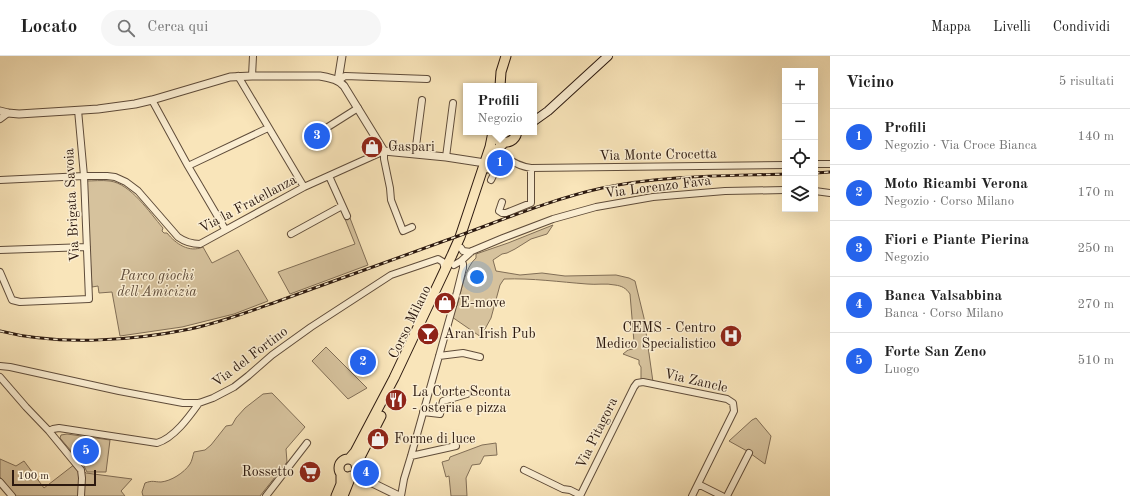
<!DOCTYPE html>
<html lang="it">
<meta charset="utf-8">
<style>
body{margin:0;font-family:"Old Standard TT",serif;background:#f6f6f6;color:#222}
.controls{position:absolute;right:12px;top:12px;display:grid;overflow:hidden;border-radius:0px;box-shadow:0 4px 16px #0002}
.controls button{width:36px;height:36px;display:grid;place-items:center;padding:0;border:0;border-bottom:1px solid #e0e0e0;background:#fff;color:#222;font:20px sans-serif}
.scale{position:absolute;left:12px;bottom:10px;width:84px;box-sizing:border-box;padding-left:4px;border:2px solid #2c190f;border-top:0;font-size:11px;line-height:14px;white-space:nowrap;color:#2c190f;-webkit-text-stroke:3px #fbeed2;paint-order:stroke}
.you{position:absolute;left:477px;top:221px;width:14px;height:14px;margin:-10px;border:3px solid #fff;border-radius:50%;background:#1a73e8;box-shadow:0 0 0 6px #1a73e833}
.badge{display:grid;place-items:center;width:26px;height:26px;border-radius:50%;background:#2563eb;color:#fff;font-size:13px;font-weight:700}
.pin{position:absolute;translate:-50% -50%;border:2px solid #fff;box-shadow:0 1px 4px #0006}
.popup{position:absolute;left:463px;top:27px;width:74px;height:52px;box-sizing:border-box;display:grid;place-content:center;border-radius:0px;background:#fff;filter:drop-shadow(0 1px 3px #0005);font-size:13px;white-space:nowrap;color:#767676}
.popup b{font-size:15px;color:#222}
.popup::after{content:'';position:absolute;left:50%;top:100%;margin-left:-8px;border:8px solid transparent;border-top-color:#fff}
.list{margin:0;padding:0;list-style:none}
h2{display:flex;justify-content:space-between;align-items:center;height:52px;margin:0;padding:0 16px;font-size:17px}
h2 small{font-size:13px;font-weight:400;color:#767676}
.list li{display:grid;grid-template-columns:26px 1fr auto;gap:12px;align-items:center;box-sizing:border-box;height:56px;padding:0 16px;border-top:1px solid #e0e0e0}
.list b{display:block;font-size:15px;white-space:nowrap}
.list p{margin:0;font-size:13px;white-space:nowrap;color:#767676}
.list em{font-size:13px;font-style:normal;color:#767676}
.icon{flex:none;width:22px;height:22px;fill:none;stroke:currentColor;stroke-width:2;stroke-linecap:round;stroke-linejoin:round}
.map{position:relative;flex:none;width:830px;height:440px;overflow:hidden}
header{display:flex;align-items:center;gap:24px;box-sizing:border-box;height:56px;padding:0 20px;background:#fff;border-bottom:1px solid #e0e0e0}
header strong{font-size:19px}
nav{display:flex;gap:22px;margin-inline-start:auto;font-size:14px}
.search{width:280px;height:36px;background:#f6f6f6;display:flex;align-items:center;gap:10px;box-sizing:border-box;padding:0 14px;border-radius:22px;color:#767676;font-size:15px}
main{display:flex}
aside{flex:1;background:#fff}
.map>svg:first-child{display:block}
.green{fill:#d6c29d;stroke:#816e56}
.lines{fill:none;stroke-linecap:round;stroke-linejoin:round}
.minor-casing{stroke:#5f4c3a;stroke-width:8}
.tertiary-casing{stroke:#5f4c3a;stroke-width:9}
.secondary-casing{stroke:#2c190f;stroke-width:10}
.primary-casing{stroke:#2c190f;stroke-width:11}
.minor{stroke:#fbeed2;stroke-width:6}
.tertiary{stroke:#fbeed2;stroke-width:7}
.secondary{stroke:#fbeed2;stroke-width:8}
.primary{stroke:#f9e5ba;stroke-width:9}
.rail-casing{stroke:#2c190f;stroke-width:3}
.rail{stroke:#fbeed2;stroke-width:1.5;stroke-dasharray:4.5;stroke-linecap:butt}
.labels{text-anchor:middle;dominant-baseline:central;stroke-width:3;stroke-linejoin:round;paint-order:stroke}
.poi-label{font-size:14px;fill:#2c190f;stroke:#fbeed2;text-anchor:start}
.street-label{font-size:14px;fill:#2c190f;stroke:#fbeed2}
.park-label{font-size:14px;font-style:italic;fill:#5f4c3a;stroke:#fbeed2}
</style>
<header>
<strong>Locato</strong>
<div class="search"><svg class="icon" aria-label="search" viewBox="0 0 24 24"><circle cx="10" cy="10" r="6"/><path d="M15 15l6 6"/></svg>Cerca qui</div>
<nav><a>Mappa</a><a>Livelli</a><a>Condividi</a></nav>
</header>
<main>
<div class="map">
<svg width="830" height="440" viewBox="0 0 830 440">
<rect width="100%" height="100%" fill="#f9e5ba"/>
<filter id="stains"><feTurbulence type="fractalNoise" baseFrequency=".005" numOctaves="4"/><feColorMatrix values="0 0 0 0 .2 0 0 0 0 .09 0 0 0 0 .02 0 0 0 .5 -.17"/></filter>
<radialGradient id="worn" r=".72"><stop offset=".6" stop-color="#630" stop-opacity="0"/><stop offset="1" stop-color="#630" stop-opacity=".3"/></radialGradient>
<path class="green" d="M85 125C93 125 102 124 110 125 131 128 149 156 163 172L162 175 164 177H167C176 188 189 197 203 191L212 207 238 194 268 245 234 258 182 271 120 280 112 236 99 237 98 230 92 231Z
M350 162 368 209 290 238 278 216 355 188 345 163Z
M553 169 547 178 531 183 515 193 507 197 502 198 493 204 496 215 520 219 542 217 565 220 616 219 629 222 635 225 644 262 653 326 641 324V311L639 308V304L623 298 628 294 633 293 634 286 630 238C626 232 622 230 615 229 606 227 596 229 587 228 560 226 532 222 504 223L500 229 491 262 485 273 483 275 481 281 452 261 455 249 457 250C461 236 465 211 476 202V198L508 187Z
M326 291 367 332 348 343 312 305Z
M272 337 305 371 286 393 287 406 260 440H143L142 436 145 427C153 424 154 426 161 426 171 425 184 417 190 408 192 405 193 399 194 396L205 394 211 389 226 370 232 369 236 362 245 352 263 338Z
M756 362 771 380 765 408 747 395 729 385 752 364Z
M67 378 110 384 106 416H87L84 410 60 382 61 379Z
M496 387 497 399 484 400 480 408 472 409 466 422 467 440H451L449 420 446 421 442 406 449 404 450 401 482 389Z
M0 403 16 410 24 405 44 432 75 408 86 417 132 423 121 435 125 440H16L0 421Z"/>
<g class="lines">
<g class="minor-casing">
<path id="minor" d="M238 20 304 131
M252 20 253 0
M338 25 345 20 427 23
M152 44 188 110 225 173
M0 63 8 57
M320 76 358 52
M498 93C506 103 518 110 531 112L785 109
M415 98 422 44
M446 101 453 47
M815 108H830
M188 110 268 72
M329 120 347 160
M0 124 84 120H107L115 121 126 126 138 135 178 181C185 186 191 188 200 188L304 131 384 95V103L390 132 391 144 403 175 412 171
M491 124 503 100
M815 135 830 137
M502 146 499 155 502 157H506L531 147V112
M291 178 342 150
M461 192 463 195 471 196
M0 194 87 191
M454 209 461 205 472 195 503 182 553 163 596 151 653 141 725 135 785 134
M0 216 12 244 20 246 89 243 84 120 78 54
M439 300 463 297 480 301
M0 310 10 311 119 335 183 347H199L213 342 234 331 248 320 272 299 311 271 391 219 438 203 443 206 445 213
M0 321 26 351 49 375 81 414 82 422 81 440
M423 356 440 358 443 345 467 338
M49 375 53 373 59 372 157 387C174 382 189 361 199 347
M411 400 456 390
M524 414 563 433 570 434 580 439
M0 426 12 440
M698 428 722 440
M266 440 307 387
M401 440 404 423 411 400 457 236 463 212V208L461 205
M580 440 634 331 637 327 643 326 727 343 733 347 734 355 692 440
M727 440 749 397"/>
</g>
<g class="tertiary-casing">
<path id="tertiary" d="M338 25 342 0
M0 55 8 57 19 58 67 55 98 53 135 48 152 44 230 21 252 20H320C330 22 338 23 344 30L384 95 446 101 485 107
M354 418 399 440"/>
</g>
<g class="secondary-casing">
<path id="secondary" d="M534 65 548 55 608 0"/>
</g>
<g class="primary-casing">
<path id="primary" d="M500 30 501 16 506 0
M499 85C508 88 515 85 517 76
M488 112C492 104 496 92 504 87
M349 403 355 396 394 322 452 199 460 181 490 91 493 76
M339 412a9 9 0 1 1 18 0a9 9 0 1 1-18 0Z
M356 409 381 360
M336 440 341 428V418
M343 440 351 420"/>
</g>
<use href="#minor" class="minor"/>
<use href="#tertiary" class="tertiary"/>
<use href="#secondary" class="secondary"/>
<use href="#primary" class="primary"/>
<g class="rail-casing">
<path id="rail" d="M815 117 830 116
M0 275C58 290 131 285 190 273 219 267 248 256 276 246 333 225 390 205 447 184 498 166 548 144 602 132 662 119 724 120 785 118"/>
</g>
<use href="#rail" class="rail"/>
</g>
<defs>
<g id="shop-disc" transform="scale(1.15)"><circle r="9.5" fill="#8f2418" stroke="#fbeed2"/><path d="M-5-2.5h2.3a2.7 3.5 0 0 1 5.4 0H5L5.5 6h-11ZM-1.5-2.5h3a1.5 2.3 0 0 0-3 0Z" fill="#fff"/></g>
<g id="bar-disc" transform="scale(1.15)"><circle r="9.5" fill="#8f2418" stroke="#fbeed2"/><path d="M-6-5H6L.8 .8V4.5H3.5V6h-7V4.5H-.8V.8Z" fill="#fff"/></g>
<g id="hospital-disc" transform="scale(1.15)"><circle r="9.5" fill="#8f2418" stroke="#fbeed2"/><path d="M-5-5h3v3.5h4V-5h3V5h-3V1.5h-4V5h-3Z" fill="#fff"/></g>
<g id="restaurant-disc" transform="scale(1.15)"><circle r="9.5" fill="#8f2418" stroke="#fbeed2"/><path d="M-5-6h1v4h1v-4h1v4h1v-4h1v5L-1.5 .5V6h-2V.5L-5-1ZM5-6V6H3V1.5H1.5Q1.5-4 5-6Z" fill="#fff"/></g>
<g id="supermarket-disc" transform="scale(1.15)"><circle r="9.5" fill="#8f2418" stroke="#fbeed2"/><path d="M-6-5.5h2.5l.6 2H6L4.5 2H-2.5L-4.4-4H-6ZM-1.5 3.2a1.3 1.3 0 1 0 .1 0ZM3 3.2a1.3 1.3 0 1 0 .1 0Z" fill="#fff"/></g>
</defs>
<g fill-rule="evenodd">
<use href="#shop-disc" x="372" y="91"/>
<use href="#shop-disc" x="445" y="247"/>
<use href="#bar-disc" x="428" y="278"/>
<use href="#hospital-disc" x="731" y="280"/>
<use href="#restaurant-disc" x="396" y="344"/>
<use href="#shop-disc" x="378" y="383"/>
<use href="#supermarket-disc" x="310" y="416"/>
</g>
<g class="labels">
<g class="poi-label">
<text x="388" y="91">Gaspari</text>
<text x="460" y="247">E-move</text>
<text x="716" y="272" text-anchor="end">CEMS - Centro<tspan x="716" dy="16">Medico Specialistico</tspan></text>
<text x="444" y="278">Aran Irish Pub</text>
<text x="412" y="336">La Corte Sconta<tspan x="412" dy="16">- osteria e pizza</tspan></text>
<text x="394" y="383">Forme di luce</text>
<text x="294" y="416" text-anchor="end">Rossetto</text>
</g>
<g class="street-label">
<text transform="translate(658 99) rotate(-1)">Via Monte Crocetta</text>
<text transform="translate(658 131) rotate(-7)">Via Lorenzo Fava</text>
<text transform="translate(248 148) rotate(-28)">Via la Fratellanza</text>
<text transform="translate(72 149) rotate(-93)">Via Brigata Savoia</text>
<text transform="translate(410 266) rotate(-64)">Corso Milano</text>
<text transform="translate(250 301) rotate(-37)">Via del Fortino</text>
<text transform="translate(696 325) rotate(13)">Via Zancle</text>
<text transform="translate(597 377) rotate(-64)">Via Pitagora</text>
</g>
<g class="park-label">
<text x="157" y="220">Parco giochi<tspan x="157" dy="16">dell'Amicizia</tspan></text>
</g>
</g>
<rect width="100%" height="100%" filter="url(#stains)"/>
<rect width="100%" height="100%" fill="url(#worn)"/>
</svg>
<div class="controls">
<button>+</button>
<button>−</button>
<button><svg class="icon" aria-label="locate" viewBox="0 0 24 24"><circle cx="12" cy="12" r="6"/><path d="M12 2v4M12 18v4M2 12h4M18 12h4"/></svg></button>
<button><svg class="icon" aria-label="layers" viewBox="0 0 24 24"><path d="M12 4l9 5-9 5-9-5zM3 14l9 5 9-5"/></svg></button>
</div>
<div class="scale">100 m</div>
<div class="you"></div>
<div class="pin badge" style="left:500px;top:107px">1</div>
<div class="popup"><b>Profili</b>Negozio</div>
<div class="pin badge" style="left:363px;top:306px">2</div>
<div class="pin badge" style="left:317px;top:80px">3</div>
<div class="pin badge" style="left:366px;top:417px">4</div>
<div class="pin badge" style="left:86px;top:395px">5</div>
</div>
<aside>
<h2>Vicino<small>5 risultati</small></h2>
<ul class="list">
<li><span class="badge">1</span><div><b>Profili</b><p>Negozio · Via Croce Bianca</p></div><em>140 m</em></li>
<li><span class="badge">2</span><div><b>Moto Ricambi Verona</b><p>Negozio · Corso Milano</p></div><em>170 m</em></li>
<li><span class="badge">3</span><div><b>Fiori e Piante Pierina</b><p>Negozio</p></div><em>250 m</em></li>
<li><span class="badge">4</span><div><b>Banca Valsabbina</b><p>Banca · Corso Milano</p></div><em>270 m</em></li>
<li><span class="badge">5</span><div><b>Forte San Zeno</b><p>Luogo</p></div><em>510 m</em></li>
</ul>
</aside>
</main>
